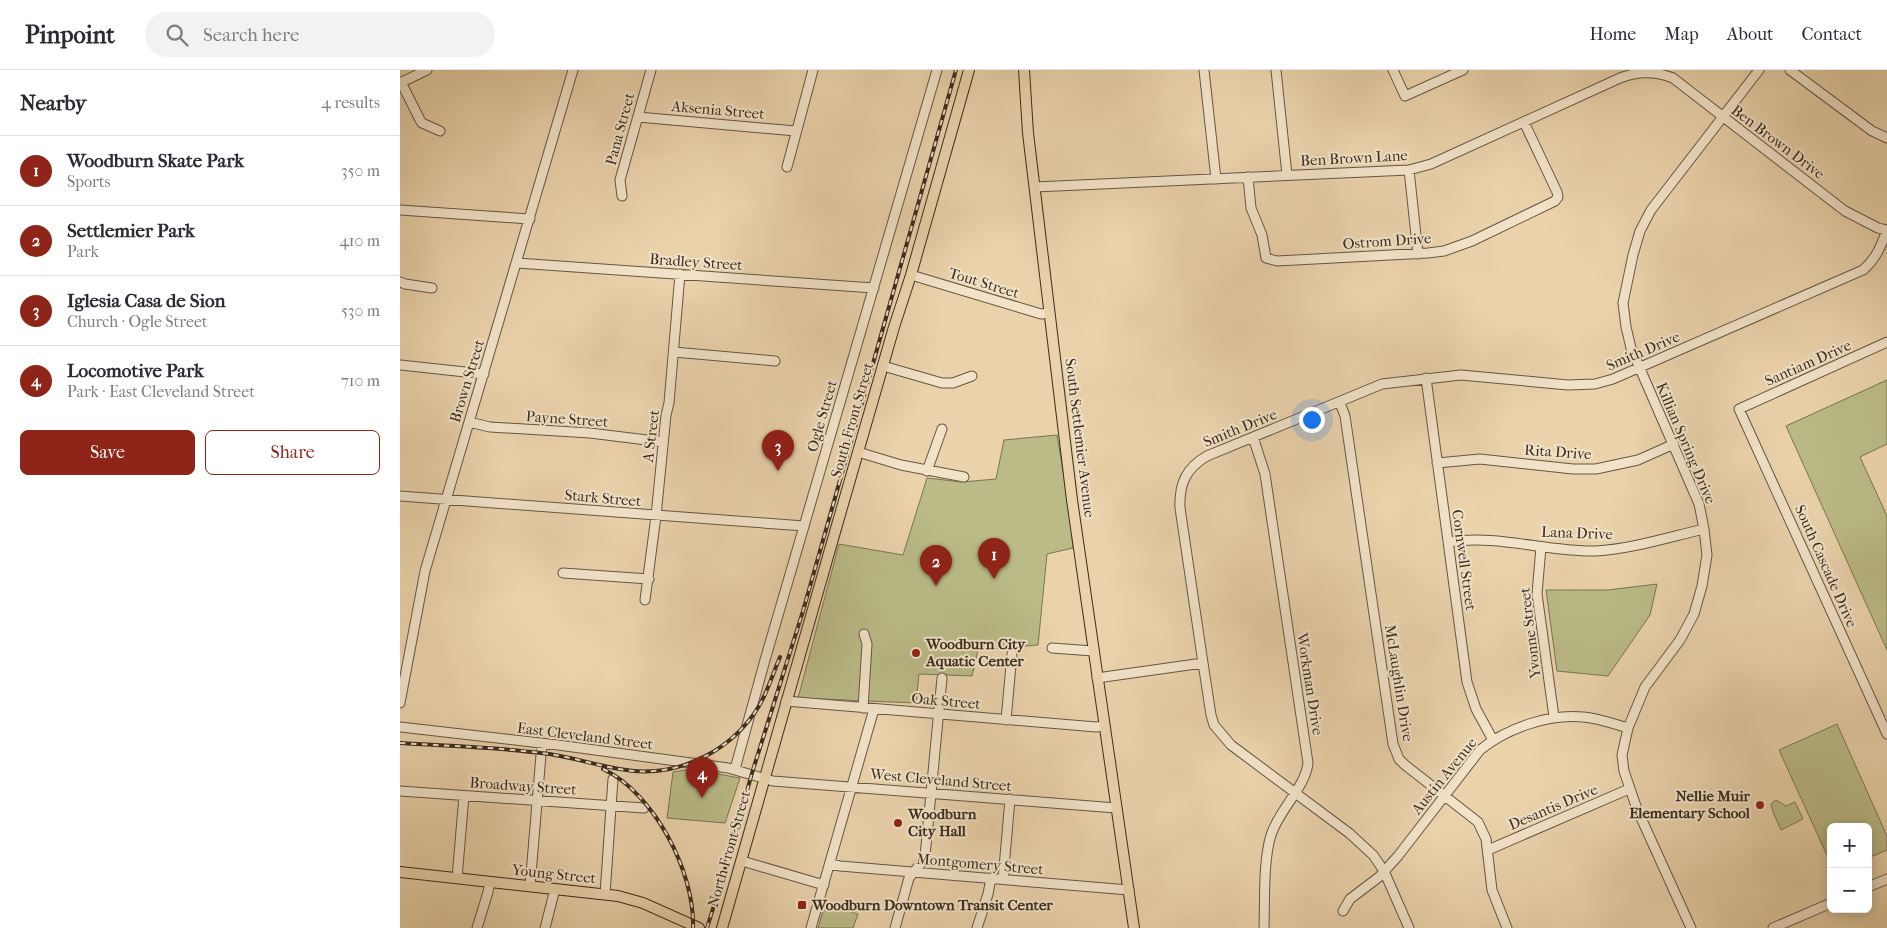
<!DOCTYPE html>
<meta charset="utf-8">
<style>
body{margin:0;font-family:"IM FELL French Canon",serif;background:#f2f2f3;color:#2b2b33}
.controls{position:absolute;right:15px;bottom:15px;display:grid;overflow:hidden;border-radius:8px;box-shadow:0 2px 12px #0003}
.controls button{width:45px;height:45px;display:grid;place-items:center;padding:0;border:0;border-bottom:1px solid #e1e1e2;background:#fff;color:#2b2b33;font:25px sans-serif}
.you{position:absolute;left:911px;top:349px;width:18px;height:18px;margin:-12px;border:4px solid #fff;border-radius:50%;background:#1a73e8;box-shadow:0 0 0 8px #1a73e833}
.badge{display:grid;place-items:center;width:32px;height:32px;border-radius:50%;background:#8f2418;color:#fff;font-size:16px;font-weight:700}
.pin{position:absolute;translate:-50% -41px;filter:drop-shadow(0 1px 2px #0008)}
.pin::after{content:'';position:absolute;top:26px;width:18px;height:15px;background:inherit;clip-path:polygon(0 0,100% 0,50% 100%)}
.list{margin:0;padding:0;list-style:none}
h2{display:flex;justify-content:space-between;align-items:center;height:65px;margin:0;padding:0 20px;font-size:21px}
h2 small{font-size:16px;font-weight:400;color:#7c7c81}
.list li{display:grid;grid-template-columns:32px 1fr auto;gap:15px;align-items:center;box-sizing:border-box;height:70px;padding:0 20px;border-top:1px solid #e1e1e2}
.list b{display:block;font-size:19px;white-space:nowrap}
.list p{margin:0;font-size:16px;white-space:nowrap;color:#7c7c81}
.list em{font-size:16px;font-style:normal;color:#7c7c81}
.actions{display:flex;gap:10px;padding:15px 20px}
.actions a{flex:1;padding:11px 0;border:1px solid #8f2418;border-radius:8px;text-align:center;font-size:18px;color:#8f2418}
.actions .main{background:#8f2418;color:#fff}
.icon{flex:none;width:28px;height:28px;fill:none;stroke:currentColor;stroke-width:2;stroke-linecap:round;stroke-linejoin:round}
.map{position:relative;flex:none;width:1487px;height:858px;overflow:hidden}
header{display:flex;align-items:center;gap:30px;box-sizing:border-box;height:70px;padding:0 25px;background:#fff;border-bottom:1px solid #e1e1e2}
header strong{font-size:24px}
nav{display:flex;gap:28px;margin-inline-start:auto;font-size:18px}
.search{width:350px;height:45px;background:#f2f2f3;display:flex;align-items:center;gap:12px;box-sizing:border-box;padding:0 18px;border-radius:28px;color:#7c7c81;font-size:19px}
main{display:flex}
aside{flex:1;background:#fff}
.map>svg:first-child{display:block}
.green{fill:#babb87;stroke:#7a7453}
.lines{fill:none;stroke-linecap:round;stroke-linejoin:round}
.minor-casing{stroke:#675642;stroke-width:11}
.major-casing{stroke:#3b2c1f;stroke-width:12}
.minor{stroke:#f1e2c8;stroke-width:9}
.major{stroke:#ead2ab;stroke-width:10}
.rail-casing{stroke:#3b2c1f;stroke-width:4}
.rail{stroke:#f1e2c8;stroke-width:2;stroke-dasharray:5.5;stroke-linecap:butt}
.poi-dot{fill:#8f2418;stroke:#f1e2c8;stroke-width:2}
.labels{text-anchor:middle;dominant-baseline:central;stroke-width:4;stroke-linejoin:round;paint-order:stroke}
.street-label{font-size:15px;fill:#3b2c1f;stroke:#f1e2c8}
.poi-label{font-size:15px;font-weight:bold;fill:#3b2c1f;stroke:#f1e2c8;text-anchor:start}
</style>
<header>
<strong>Pinpoint</strong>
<div class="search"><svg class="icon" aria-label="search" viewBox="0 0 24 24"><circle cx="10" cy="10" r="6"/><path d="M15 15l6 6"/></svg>Search here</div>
<nav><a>Home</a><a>Map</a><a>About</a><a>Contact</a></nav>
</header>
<main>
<aside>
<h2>Nearby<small>4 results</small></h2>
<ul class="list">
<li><span class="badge">1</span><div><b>Woodburn Skate Park</b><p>Sports</p></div><em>350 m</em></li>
<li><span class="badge">2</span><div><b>Settlemier Park</b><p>Park</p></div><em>410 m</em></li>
<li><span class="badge">3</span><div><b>Iglesia Casa de Sion</b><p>Church · Ogle Street</p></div><em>530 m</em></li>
<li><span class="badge">4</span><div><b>Locomotive Park</b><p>Park · East Cleveland Street</p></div><em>710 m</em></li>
</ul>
<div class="actions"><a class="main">Save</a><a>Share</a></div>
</aside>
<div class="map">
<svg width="1487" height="858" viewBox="0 0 1487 858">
<rect width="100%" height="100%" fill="#ead2ab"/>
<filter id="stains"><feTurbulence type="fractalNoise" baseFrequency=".004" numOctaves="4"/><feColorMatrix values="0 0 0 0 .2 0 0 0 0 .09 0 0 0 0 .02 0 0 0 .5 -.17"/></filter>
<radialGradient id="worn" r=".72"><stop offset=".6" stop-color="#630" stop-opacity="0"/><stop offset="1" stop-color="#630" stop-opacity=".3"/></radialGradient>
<path class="green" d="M1487 310V374L1460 387 1487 446V580L1386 356Z
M657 365 670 443 673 478 647 484 638 575 578 580 572 606 519 604 516 633 398 628 439 474 503 485 527 408 562 412 596 409 604 370Z
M1257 514 1250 545 1208 606 1157 601 1146 520H1208Z
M1437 654 1487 766V780L1468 788V757H1431V794L1379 680Z
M291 699 340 708 325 753 267 748 273 702Z
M1374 731H1378L1386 736 1395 732 1403 749 1381 760 1373 742 1371 734Z
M425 834 458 844 453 858H418Z"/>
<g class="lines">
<g class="minor-casing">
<path id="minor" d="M804 0 816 109
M876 0 887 105
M993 0 1005 26 1063 0
M1390 0 1472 61 1487 68
M1 12 20 50 22 53 40 61
M0 13 27 0
M238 47 396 61
M387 97 413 0
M1009 100 1018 184
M848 107 851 138 862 165 866 188 877 191 1028 183 1044 181 1072 171 1155 131 1158 127 1157 122 1124 52
M635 117 1009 100 1031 94 1220 8C1238 1 1255 1 1273 8L1445 141 1478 158 1487 160
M222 126 220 110 251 0
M0 140 130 149
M117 193 474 218
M511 205 641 244 649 243
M0 212 5 214 32 218
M1487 272 1339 339 1487 664
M274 282 375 291
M0 295 84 304
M483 296 542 313H553L572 306
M1026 308 1067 612 1076 639 1093 670
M940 333 945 346 993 674 999 689 1005 695 1078 752 1086 769 1092 820 1107 858
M69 352 90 357 190 363 263 372
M853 367 865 404 908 693C906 716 879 740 871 765 863 791 865 830 864 858
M458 382 501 395 564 407
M1037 393 1080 389 1173 399H1196L1238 390 1274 374
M527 401 542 359
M0 426 404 456
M1048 472C1098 464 1146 482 1196 481 1232 479 1269 467 1304 459
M1141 477 1137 524 1154 647
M163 503 249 509
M245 530 256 446 266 345 269 333 280 204
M652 578 693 581
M697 608 803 593
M386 631 696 657 704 656
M0 633 25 501 173 0
M463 638 467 574 464 564
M606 650 612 584
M0 657 158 675 328 698 373 711 716 738
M335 699 365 590 537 0
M0 721 244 738
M1088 780 1229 719
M342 791 424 815
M430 794 440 796 729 820
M57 808 64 726
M603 809 610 729
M130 816 142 673
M1468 817 1487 809
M205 824 213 709
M943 841 950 829 979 807 998 786 1080 680C1107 658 1148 644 1183 647 1198 648 1214 654 1228 658
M77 858 88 822 90 812
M145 858 155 819
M411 858 474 639
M495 858 509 808 522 792 525 786 542 608
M577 858 588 824 591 808
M1009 858 984 801 973 785 949 763 831 675 814 655 811 645 803 593 780 438C779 414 786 398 807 386L982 314 1061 305 1168 315 1195 314 1213 309 1463 200C1476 189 1481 176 1487 160
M1291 858 1237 739 1224 701 1222 685 1228 658 1245 617 1280 570 1294 544 1302 516 1307 485 1304 459 1299 434 1231 278 1226 257 1223 233 1233 185 1240 161 1251 140 1359 0
M1373 858 1431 833"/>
</g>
<g class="major-casing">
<path id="major" d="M624 0 628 63 672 430 734 858
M0 802 218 826 243 833 299 858
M322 858 433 469 494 257 511 205 569 0"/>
</g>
<use href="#minor" class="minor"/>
<use href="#major" class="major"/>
<g class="rail-casing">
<path id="rail" d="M0 673C47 676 94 677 141 683 172 686 202 698 234 701 284 705 333 679 359 636 368 621 373 603 380 587
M203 699C254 723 295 802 293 858
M307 858 328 790 352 703 403 541 556 0"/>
</g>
<use href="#rail" class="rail"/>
</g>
<g class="poi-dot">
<circle cx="516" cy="583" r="5"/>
<circle cx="1360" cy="735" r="5"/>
<circle cx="498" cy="753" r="5"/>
<rect x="397" y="830" width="10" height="10" rx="2.5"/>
</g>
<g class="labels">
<g class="street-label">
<text transform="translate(318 40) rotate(5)">Aksenia Street</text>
<text transform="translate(220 59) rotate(-75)">Pana Street</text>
<text transform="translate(1378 72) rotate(37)">Ben Brown Drive</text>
<text transform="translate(954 88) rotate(-3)">Ben Brown Lane</text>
<text transform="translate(987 171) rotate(-4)">Ostrom Drive</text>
<text transform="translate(296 192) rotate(4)">Bradley Street</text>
<text transform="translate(584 213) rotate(17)">Tout Street</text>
<text transform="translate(1243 281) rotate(-23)">Smith Drive</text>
<text transform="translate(1408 293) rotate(-24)">Santiam Drive</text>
<text transform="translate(67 311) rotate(-73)">Brown Street</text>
<text transform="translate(422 346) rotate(-74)">Ogle Street</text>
<text transform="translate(167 349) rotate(4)">Payne Street</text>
<text transform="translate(452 350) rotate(-74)">South Front Street</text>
<text transform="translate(840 358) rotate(-22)">Smith Drive</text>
<text transform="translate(251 366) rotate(-83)">A Street</text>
<text transform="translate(680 368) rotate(83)">South Settlemier Avenue</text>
<text transform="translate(1286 373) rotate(67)">Killian Spring Drive</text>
<text transform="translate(1158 382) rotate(4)">Rita Drive</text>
<text transform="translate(203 428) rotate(5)">Stark Street</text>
<text transform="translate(1177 463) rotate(2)">Lana Drive</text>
<text transform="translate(1064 490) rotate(82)">Cornwell Street</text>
<text transform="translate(1426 496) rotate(66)">South Cascade Drive</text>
<text transform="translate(1130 563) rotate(-97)">Yvonne Street</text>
<text transform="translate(999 613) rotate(81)">McLaughlin Drive</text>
<text transform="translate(910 614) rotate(81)">Workman Drive</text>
<text transform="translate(546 631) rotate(5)">Oak Street</text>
<text transform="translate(185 666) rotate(7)">East Cleveland Street</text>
<text transform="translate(1044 706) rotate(-51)">Austin Avenue</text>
<text transform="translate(541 710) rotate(5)">West Cleveland Street</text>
<text transform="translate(123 716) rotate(4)">Broadway Street</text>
<text transform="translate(1153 737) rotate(-23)">Desantis Drive</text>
<text transform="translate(329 779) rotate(-74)">North Front Street</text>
<text transform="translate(580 794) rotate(5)">Montgomery Street</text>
<text transform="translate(154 804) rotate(6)">Young Street</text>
</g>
<g class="poi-label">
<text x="526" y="574">Woodburn City<tspan x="526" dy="17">Aquatic Center</tspan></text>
<text x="1350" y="726" text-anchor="end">Nellie Muir<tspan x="1350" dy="17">Elementary School</tspan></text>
<text x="508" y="744">Woodburn<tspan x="508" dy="17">City Hall</tspan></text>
<text x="412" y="835">Woodburn Downtown Transit Center</text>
</g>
</g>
<rect width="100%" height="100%" filter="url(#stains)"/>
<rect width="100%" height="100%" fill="url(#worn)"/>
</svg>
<div class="controls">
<button>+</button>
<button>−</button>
</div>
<div class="you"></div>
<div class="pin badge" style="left:594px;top:509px">1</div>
<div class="pin badge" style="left:536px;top:516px">2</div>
<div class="pin badge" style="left:378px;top:401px">3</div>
<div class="pin badge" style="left:302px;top:728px">4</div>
</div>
</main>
